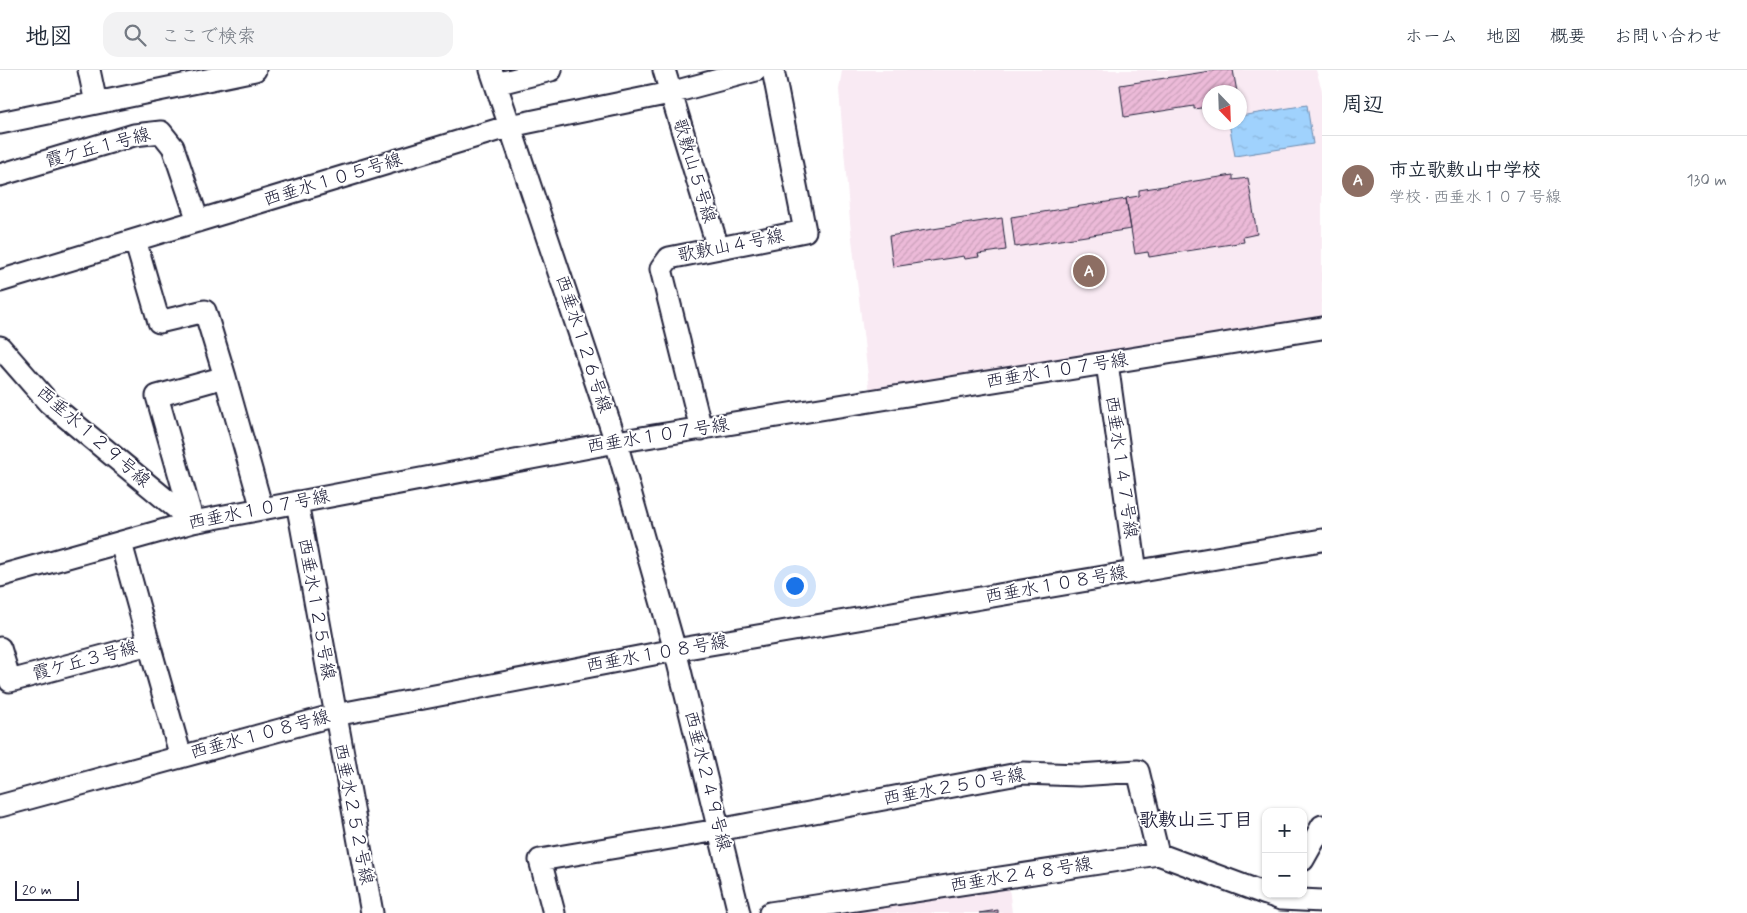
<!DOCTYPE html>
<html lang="ja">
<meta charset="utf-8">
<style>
body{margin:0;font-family:Mynerve,"Klee One",sans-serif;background:#f2f2f3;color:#1f2937}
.controls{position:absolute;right:15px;bottom:15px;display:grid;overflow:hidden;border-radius:10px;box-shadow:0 1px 4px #0004}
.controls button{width:45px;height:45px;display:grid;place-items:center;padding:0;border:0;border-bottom:1px solid #e0e1e3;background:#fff;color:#1f2937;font:25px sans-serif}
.compass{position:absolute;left:1202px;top:15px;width:45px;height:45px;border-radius:50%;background:#fff;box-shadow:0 1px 4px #0004;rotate:157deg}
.scale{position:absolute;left:15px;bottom:12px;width:64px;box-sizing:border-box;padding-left:5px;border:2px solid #22223b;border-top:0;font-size:14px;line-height:18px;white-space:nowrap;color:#22223b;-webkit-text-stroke:4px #fff;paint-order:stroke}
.you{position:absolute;left:794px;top:515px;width:18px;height:18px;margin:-12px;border:4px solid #fff;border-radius:50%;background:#1a73e8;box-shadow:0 0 0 8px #1a73e833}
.badge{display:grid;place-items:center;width:32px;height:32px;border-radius:50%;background:#0f766e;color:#fff;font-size:16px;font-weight:700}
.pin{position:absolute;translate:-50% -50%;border:2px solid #fff;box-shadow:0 1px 5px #0006}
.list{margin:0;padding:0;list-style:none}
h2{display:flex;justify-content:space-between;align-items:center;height:65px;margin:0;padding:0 20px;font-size:21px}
h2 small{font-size:16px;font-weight:400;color:#747a83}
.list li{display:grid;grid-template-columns:32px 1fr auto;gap:15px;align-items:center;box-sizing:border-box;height:90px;padding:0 20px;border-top:1px solid #e0e1e3}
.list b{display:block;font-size:19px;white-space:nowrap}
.list p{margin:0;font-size:16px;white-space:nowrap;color:#747a83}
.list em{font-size:16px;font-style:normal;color:#747a83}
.icon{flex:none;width:28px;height:28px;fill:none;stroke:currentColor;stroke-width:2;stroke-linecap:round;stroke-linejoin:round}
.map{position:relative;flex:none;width:1322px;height:843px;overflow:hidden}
header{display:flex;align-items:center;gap:30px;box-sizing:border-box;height:70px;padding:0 25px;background:#fff;border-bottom:1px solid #e0e1e3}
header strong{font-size:24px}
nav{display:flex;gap:28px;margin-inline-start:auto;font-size:18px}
.search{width:350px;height:45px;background:#f2f2f3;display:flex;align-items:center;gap:12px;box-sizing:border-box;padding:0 18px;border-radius:15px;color:#747a83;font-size:19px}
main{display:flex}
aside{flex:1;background:#fff}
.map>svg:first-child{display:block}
.built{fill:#f9eaf3;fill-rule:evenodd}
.water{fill:url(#water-ripples);stroke:#6e8caf}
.building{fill:url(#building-hatch);stroke:#22223b}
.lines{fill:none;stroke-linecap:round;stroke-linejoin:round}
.street-casing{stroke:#22223b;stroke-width:25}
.street{stroke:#fff;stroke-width:21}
.labels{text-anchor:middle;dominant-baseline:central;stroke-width:4;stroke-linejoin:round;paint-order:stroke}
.street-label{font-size:18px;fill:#22223b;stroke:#fff}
.neighbourhood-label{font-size:19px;font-weight:bold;fill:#22223b;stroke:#fff}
</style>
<header>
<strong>地図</strong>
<div class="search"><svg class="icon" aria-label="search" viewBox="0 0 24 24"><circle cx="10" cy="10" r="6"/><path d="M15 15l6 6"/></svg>ここで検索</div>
<nav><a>ホーム</a><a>地図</a><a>概要</a><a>お問い合わせ</a></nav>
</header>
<main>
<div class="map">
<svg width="1322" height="843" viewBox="0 0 1322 843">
<defs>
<pattern id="water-ripples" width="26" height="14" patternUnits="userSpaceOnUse" patternTransform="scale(1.25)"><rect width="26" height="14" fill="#a0d2fd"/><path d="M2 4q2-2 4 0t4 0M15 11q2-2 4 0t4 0" fill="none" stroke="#8ab4da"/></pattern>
<pattern id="building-hatch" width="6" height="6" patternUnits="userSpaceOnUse" patternTransform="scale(1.25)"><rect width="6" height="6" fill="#ecbad8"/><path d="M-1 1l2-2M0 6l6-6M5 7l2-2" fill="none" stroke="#caa0ba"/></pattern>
</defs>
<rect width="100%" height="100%" fill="#fff"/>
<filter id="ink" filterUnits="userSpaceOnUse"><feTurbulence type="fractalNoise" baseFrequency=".02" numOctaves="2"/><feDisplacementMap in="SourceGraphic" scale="10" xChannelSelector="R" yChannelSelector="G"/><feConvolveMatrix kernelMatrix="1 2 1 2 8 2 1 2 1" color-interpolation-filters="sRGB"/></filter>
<g filter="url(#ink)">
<path class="built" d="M842 0H1316L1322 20V250L870 323 850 152 839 20ZM1210 22H1240V52H1210Z
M1009 817 1012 843H832Z"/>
<path class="water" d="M1307 35 1313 74 1235 86 1229 53 1240 52V46Z"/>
<path class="building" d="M1217 0H1233L1237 22H1210L1208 37 1194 39V36L1124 47 1120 15Z
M1233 105V110L1248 108 1257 164 1243 167 1244 172 1149 187 1148 182 1135 184 1126 128 1139 126V120Z
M1126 129 1131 159 1015 177 1011 147Z
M1002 148 1006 180 978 184 979 187 965 189 964 186 893 197 889 166Z
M998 840V843H979Z"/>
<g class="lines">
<g class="street-casing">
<path id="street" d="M89 0 96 33
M491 0 616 372 675 580 739 843
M664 0 718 178
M496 14 551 0
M0 53 255 0
M0 105 134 65 161 62 173 77 198 151
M135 170 159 252 205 241 225 307
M0 211 510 56 670 23 756 0
M0 277 49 333 193 452
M1107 293 1136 502
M701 359 661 199 669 188 805 161 773 0
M297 432 372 843
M193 452 157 326 225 307 262 439
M0 506 193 452 616 372 1322 258
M149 574 181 687
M0 578 10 611 149 574 121 473
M0 736 335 645 675 580 1322 470
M1303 790 1322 756
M1267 824 1281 829 1322 831
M554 843 540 790 718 760 1023 703 1079 705 1138 701 1158 784
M770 843 1158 784 1266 824"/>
</g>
<use href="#street" class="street"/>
</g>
</g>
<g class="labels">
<g class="street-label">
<text transform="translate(98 78) rotate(-15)">霞ケ丘１号線</text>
<text transform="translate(694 101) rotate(73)">歌敷山５号線</text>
<text transform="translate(333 110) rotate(-17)">西垂水１０５号線</text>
<text transform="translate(731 176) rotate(-11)">歌敷山４号線</text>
<text transform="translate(583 274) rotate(72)">西垂水１２６号線</text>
<text transform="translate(1057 301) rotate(-9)">西垂水１０７号線</text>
<text transform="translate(658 366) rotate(-9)">西垂水１０７号線</text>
<text transform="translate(93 367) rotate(41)">西垂水１２９号線</text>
<text transform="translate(1121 397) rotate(82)">西垂水１４７号線</text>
<text transform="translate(259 440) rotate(-11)">西垂水１０７号線</text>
<text transform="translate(1056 515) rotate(-10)">西垂水１０８号線</text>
<text transform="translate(316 539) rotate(80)">西垂水１２５号線</text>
<text transform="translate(657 584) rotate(-10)">西垂水１０８号線</text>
<text transform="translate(85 591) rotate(-15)">霞ケ丘３号線</text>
<text transform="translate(260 665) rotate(-15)">西垂水１０８号線</text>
<text transform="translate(707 711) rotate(76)">西垂水２４９号線</text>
<text transform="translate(954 717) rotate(-10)">西垂水２５０号線</text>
<text transform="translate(353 744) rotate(79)">西垂水２５２号線</text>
<text transform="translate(1021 805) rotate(-9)">西垂水２４８号線</text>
</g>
<g class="neighbourhood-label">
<text x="1196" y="750">歌敷山三丁目</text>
</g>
</g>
</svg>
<div class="controls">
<button>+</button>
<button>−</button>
</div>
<svg class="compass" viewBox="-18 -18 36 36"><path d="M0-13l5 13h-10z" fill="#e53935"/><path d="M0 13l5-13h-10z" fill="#747a83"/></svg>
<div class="scale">20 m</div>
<div class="you"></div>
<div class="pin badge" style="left:1089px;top:201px;background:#8d6e63">A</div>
</div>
<aside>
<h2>周辺<small></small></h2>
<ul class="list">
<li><span class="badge" style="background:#8d6e63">A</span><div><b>市立歌敷山中学校</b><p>学校 · 西垂水１０７号線</p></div><em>130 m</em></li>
</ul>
</aside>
</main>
